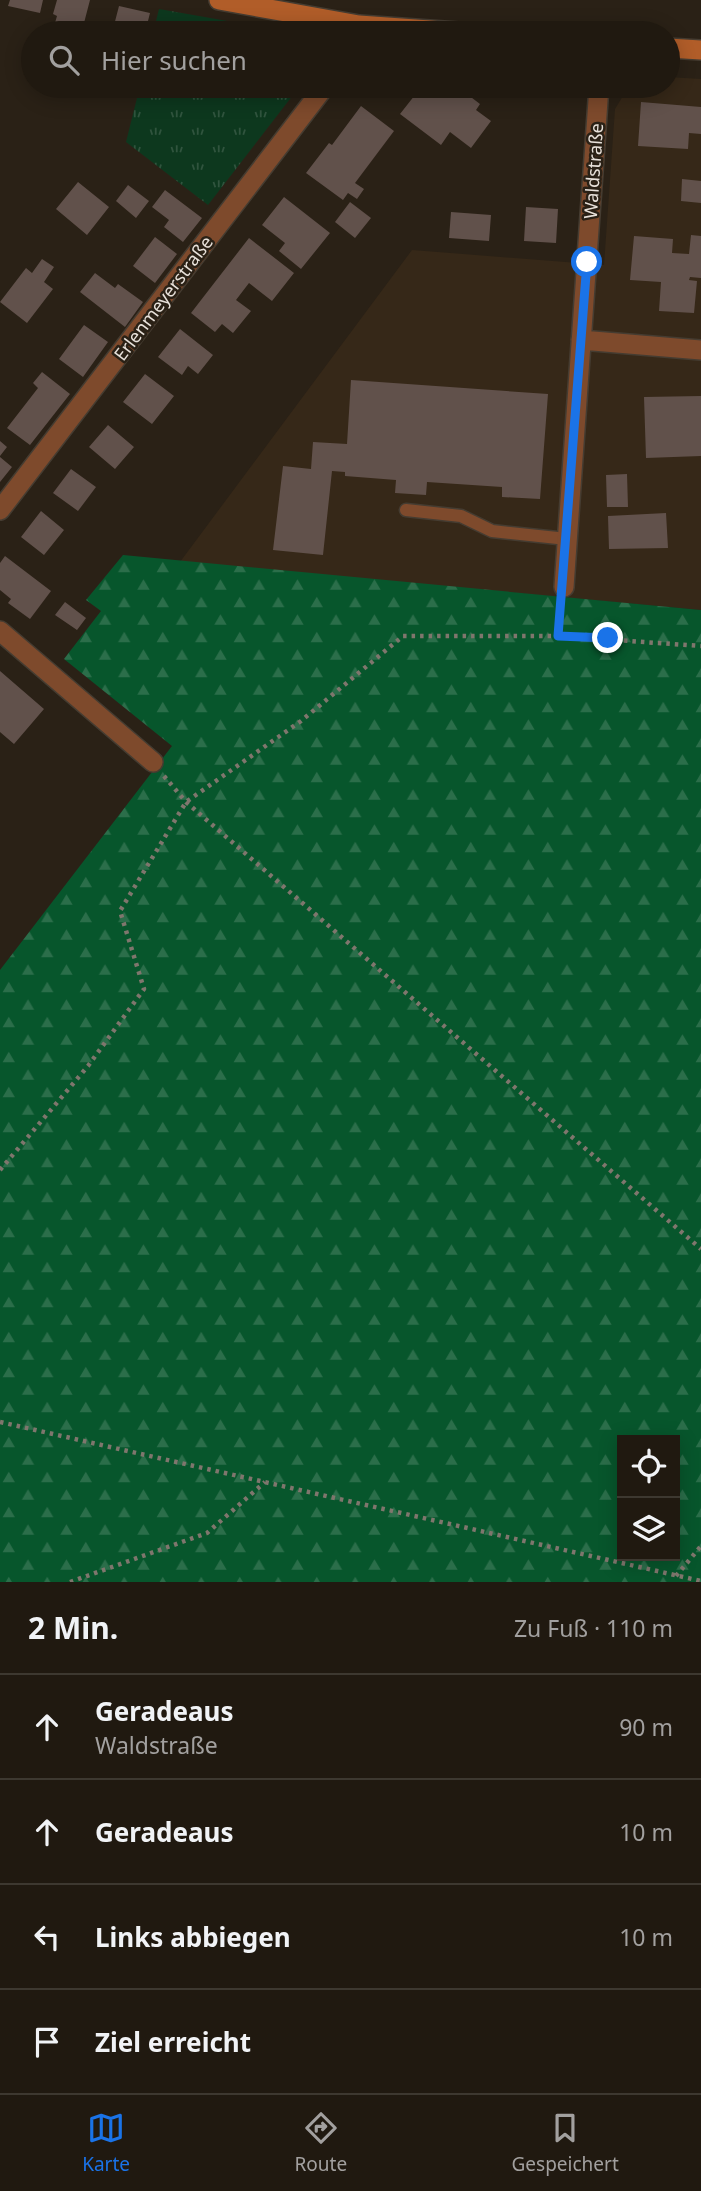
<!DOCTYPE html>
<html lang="de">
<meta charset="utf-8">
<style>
body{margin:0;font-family:"Noto Sans",sans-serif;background:#2d261e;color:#f1f3f6}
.controls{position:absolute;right:21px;bottom:21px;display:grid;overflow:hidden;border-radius:0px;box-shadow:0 4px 18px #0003}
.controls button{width:63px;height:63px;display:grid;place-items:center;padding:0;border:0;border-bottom:2px solid #3d3830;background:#201910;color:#f1f3f6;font:35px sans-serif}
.stop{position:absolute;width:21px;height:21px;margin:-16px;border:5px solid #1a73e8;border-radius:50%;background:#fff}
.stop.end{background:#1a73e8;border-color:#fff;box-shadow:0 2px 7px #0008}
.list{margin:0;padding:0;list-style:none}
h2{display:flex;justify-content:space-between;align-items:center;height:91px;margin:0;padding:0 28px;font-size:30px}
h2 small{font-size:23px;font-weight:400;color:#a2a09f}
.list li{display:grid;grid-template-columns:46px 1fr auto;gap:21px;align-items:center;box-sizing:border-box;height:105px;padding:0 28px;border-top:2px solid #3d3830}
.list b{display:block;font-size:26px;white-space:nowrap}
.list p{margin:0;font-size:23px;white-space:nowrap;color:#a2a09f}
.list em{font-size:23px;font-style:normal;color:#a2a09f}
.icon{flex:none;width:38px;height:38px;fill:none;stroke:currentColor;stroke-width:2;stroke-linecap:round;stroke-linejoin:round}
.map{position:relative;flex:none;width:701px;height:1582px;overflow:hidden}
.search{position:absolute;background:#201910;box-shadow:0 4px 18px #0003;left:21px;right:21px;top:21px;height:77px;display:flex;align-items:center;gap:18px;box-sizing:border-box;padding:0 24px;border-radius:38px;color:#a2a09f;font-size:26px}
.sheet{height:511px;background:#201910}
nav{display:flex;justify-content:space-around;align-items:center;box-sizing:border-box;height:98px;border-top:2px solid #3d3830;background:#201910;font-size:19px;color:#a2a09f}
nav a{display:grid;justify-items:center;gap:4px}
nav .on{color:#1a73e8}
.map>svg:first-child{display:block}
.built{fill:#362818}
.forest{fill:url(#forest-firs);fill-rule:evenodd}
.park{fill:url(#park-tufts)}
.building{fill:#61514b}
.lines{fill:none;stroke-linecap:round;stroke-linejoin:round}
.service-casing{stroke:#453c31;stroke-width:15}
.minor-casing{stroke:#453c31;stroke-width:22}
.secondary-casing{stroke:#453c31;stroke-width:22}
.path{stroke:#7f766d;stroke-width:4.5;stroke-dasharray:3.5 5;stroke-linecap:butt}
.service{stroke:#7e4a2c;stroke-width:12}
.minor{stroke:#7e4a2c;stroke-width:19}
.secondary{stroke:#b15d29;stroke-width:19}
.route{stroke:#1a73e8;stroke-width:9}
.labels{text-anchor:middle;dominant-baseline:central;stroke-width:5;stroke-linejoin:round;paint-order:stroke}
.street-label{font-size:18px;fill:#e8e1da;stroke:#2a2116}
</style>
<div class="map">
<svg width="701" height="1582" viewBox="0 0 701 1582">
<defs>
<pattern id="forest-firs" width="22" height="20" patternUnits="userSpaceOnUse" patternTransform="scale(1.75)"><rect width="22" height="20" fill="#07562c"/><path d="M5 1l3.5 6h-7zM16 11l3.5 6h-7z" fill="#2b6e4a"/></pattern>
<pattern id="park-tufts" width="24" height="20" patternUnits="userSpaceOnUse" patternTransform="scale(1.75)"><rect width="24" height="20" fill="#0d381e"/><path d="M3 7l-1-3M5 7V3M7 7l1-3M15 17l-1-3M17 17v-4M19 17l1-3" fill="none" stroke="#30543e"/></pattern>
</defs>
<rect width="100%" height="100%" fill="#2a2116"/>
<path class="built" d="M668 77 701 79V610L180 562 412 250 604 265 615 109 629 86H668Z"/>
<path class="forest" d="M123 555 701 610V1582H0V970L172 746 64 659 101 611 86 600ZM622 1440H675V1556H622Z"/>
<path class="park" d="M159 9 296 33H153Z
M140 86H300L208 205 126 142Z"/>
<path class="building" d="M10 0H43L40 13 8 6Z
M57 0H90L84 23 81 22 78 33H52L57 16 53 14Z
M119 6 150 13 145 33H112Z
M422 86H433L442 92 447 86 460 95 463 91 480 104 476 110 491 121 471 148 450 132 441 145 400 114Z
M641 102 701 107V134L689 133 688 149 638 146Z
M361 106 394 131 355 183 364 189 357 199 348 193 343 200 306 173 329 143 332 145Z
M682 179 701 181V203L681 201Z
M78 182 109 207 87 235 56 209Z
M128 185 149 201 136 218 116 201Z
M165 190 202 218 183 242 164 227 169 220 152 207Z
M284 197 330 233 301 269 279 251 285 243 262 225Z
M350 202 371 218 355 238 335 222Z
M526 207 558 209 556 243 524 241Z
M451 212 491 215 489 241 449 238Z
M691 235 701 236V278L690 277 689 280 697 281 694 313 659 311 661 282 630 280 634 236 673 239 672 253 689 254Z
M155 237 177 254 155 283 133 266Z
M249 238 294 273 272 301 249 283 236 300 251 311 233 333 222 324 215 332 191 313Z
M42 259 54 267 44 282 53 289 27 323 0 302 26 268 32 273Z
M95 273 115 288 118 284 143 302 125 327 80 292Z
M84 325 108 342 83 377 59 359Z
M180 329 213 355 198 374 188 366 182 375 158 357Z
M42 372 70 394 30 445 7 428 38 388 33 383Z
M145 374 174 396 152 424 123 402Z
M351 380 548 394 540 499 502 497V487L427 482 426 495 395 493 396 480 345 476V472L332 471 323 555 273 550 283 466 311 469 313 442 347 444Z
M701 396V456L646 458 644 397Z
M108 425 134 447 115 469 89 447Z
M0 441 7 447 0 456Z
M0 457 12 467 0 482Z
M71 469 96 487 78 511 53 493Z
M627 474 628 507H607L606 475Z
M41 511 64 530 44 555 21 537Z
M666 513 668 548 609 549 608 516Z
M5 556 51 591 30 619 8 603 11 599 0 590V563Z
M65 602 86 618 77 630 55 615Z
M0 671 44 709 14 744 0 732Z"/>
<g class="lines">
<g class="service-casing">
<path id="service" d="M406 510 461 516 492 531 567 539"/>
</g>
<g class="minor-casing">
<path id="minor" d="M581 340 701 350
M0 510 325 86
M564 587 599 86
M0 631 153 762"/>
</g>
<g class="secondary-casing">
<path id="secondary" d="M219 0 359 25 472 33
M668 48 701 50"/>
</g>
<path class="path" d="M558 636 562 606
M164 776 186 802 701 1249
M0 1170 88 1066 144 989 120 911 186 802 301 721 403 636H558L701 646
M0 1422 701 1581
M676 1576 701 1546
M70 1582 207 1533 265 1482"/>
<use href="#service" class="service"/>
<use href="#minor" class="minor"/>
<use href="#secondary" class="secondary"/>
</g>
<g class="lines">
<path class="route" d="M587 262 558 636 608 638"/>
</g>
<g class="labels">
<g class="street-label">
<text transform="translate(593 171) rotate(-86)">Waldstraße</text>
<text transform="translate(163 298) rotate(-53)">Erlenmeyerstraße</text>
</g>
</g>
</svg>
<div class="controls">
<button><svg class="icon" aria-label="locate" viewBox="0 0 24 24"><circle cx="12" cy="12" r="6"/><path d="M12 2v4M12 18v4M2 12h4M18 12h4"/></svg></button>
<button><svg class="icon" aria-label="layers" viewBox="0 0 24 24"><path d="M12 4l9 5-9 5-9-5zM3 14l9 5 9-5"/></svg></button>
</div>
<div class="stop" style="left:587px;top:262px"></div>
<div class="stop end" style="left:608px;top:638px"></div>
<div class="search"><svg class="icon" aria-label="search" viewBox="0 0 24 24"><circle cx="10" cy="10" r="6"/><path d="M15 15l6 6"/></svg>Hier suchen</div>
</div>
<section class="sheet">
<h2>2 Min.<small>Zu Fuß · 110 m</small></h2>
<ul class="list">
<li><svg class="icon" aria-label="ahead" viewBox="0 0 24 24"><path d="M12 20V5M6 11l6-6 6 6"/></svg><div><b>Geradeaus</b><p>Waldstraße</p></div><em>90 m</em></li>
<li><svg class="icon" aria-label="ahead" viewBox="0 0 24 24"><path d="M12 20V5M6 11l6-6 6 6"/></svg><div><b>Geradeaus</b></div><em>10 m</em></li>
<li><svg class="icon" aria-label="left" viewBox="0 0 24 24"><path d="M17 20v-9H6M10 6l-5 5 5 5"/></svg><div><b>Links abbiegen</b></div><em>10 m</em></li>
<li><svg class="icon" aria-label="arrive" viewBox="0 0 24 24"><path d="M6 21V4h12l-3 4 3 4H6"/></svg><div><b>Ziel erreicht</b></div></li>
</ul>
</section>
<nav>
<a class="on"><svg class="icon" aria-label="map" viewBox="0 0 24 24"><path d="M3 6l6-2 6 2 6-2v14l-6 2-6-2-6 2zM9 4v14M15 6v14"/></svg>Karte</a>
<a><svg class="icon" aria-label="directions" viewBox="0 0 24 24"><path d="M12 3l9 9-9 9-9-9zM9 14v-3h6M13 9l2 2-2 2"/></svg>Route</a>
<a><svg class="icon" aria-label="saved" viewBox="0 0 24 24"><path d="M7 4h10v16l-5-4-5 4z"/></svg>Gespeichert</a>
</nav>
